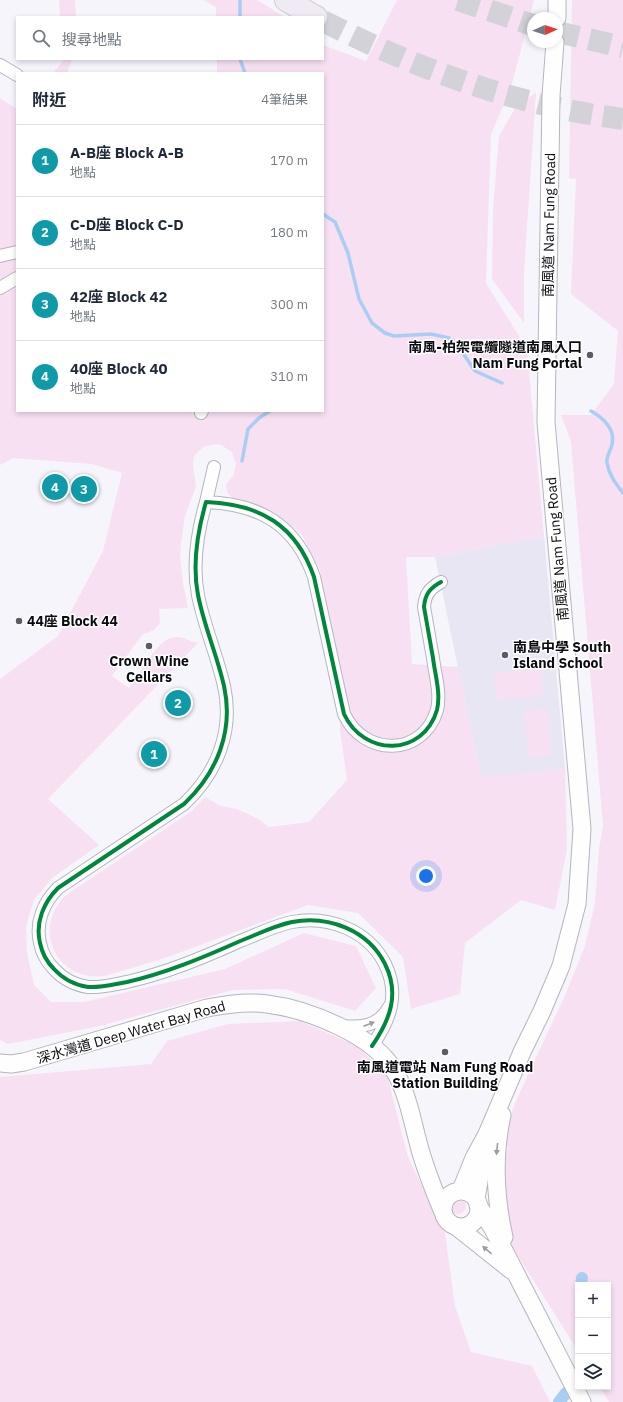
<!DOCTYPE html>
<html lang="zh-TW">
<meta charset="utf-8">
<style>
body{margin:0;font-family:"IBM Plex Sans","Noto Sans TC",sans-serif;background:#f2f2f3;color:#1f2937}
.controls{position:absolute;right:12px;bottom:12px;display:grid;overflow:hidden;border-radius:0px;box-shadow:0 2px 6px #0003}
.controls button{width:36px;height:36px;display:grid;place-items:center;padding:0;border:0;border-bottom:1px solid #e0e1e3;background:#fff;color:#1f2937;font:20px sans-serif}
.compass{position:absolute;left:527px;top:12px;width:36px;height:36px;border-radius:50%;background:#fff;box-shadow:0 2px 6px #0003;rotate:87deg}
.you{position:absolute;left:426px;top:876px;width:14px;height:14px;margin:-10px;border:3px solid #fff;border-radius:50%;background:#1a73e8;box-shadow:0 0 0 6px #1a73e833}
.badge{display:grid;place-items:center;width:26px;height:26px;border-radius:50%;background:#2563eb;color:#fff;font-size:13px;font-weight:700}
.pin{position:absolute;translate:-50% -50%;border:2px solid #fff;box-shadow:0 1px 4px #0006}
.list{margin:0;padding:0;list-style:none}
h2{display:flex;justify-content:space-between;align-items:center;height:52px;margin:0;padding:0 16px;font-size:17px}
h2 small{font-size:13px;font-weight:400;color:#747a83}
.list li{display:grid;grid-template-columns:26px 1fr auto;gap:12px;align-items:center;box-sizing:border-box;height:72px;padding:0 16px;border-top:1px solid #e0e1e3}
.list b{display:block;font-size:15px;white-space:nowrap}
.list p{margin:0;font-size:13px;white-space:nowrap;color:#747a83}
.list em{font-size:13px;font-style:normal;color:#747a83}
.icon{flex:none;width:22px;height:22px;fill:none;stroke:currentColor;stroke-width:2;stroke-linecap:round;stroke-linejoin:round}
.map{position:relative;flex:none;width:623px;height:1402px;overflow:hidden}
.search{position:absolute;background:#fff;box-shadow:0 2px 6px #0003;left:16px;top:16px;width:308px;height:44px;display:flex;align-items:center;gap:10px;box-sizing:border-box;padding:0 14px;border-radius:0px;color:#747a83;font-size:15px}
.panel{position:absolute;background:#fff;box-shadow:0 2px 6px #0003;left:16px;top:72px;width:308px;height:340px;border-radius:0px}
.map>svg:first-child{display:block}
.built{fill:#e8e6f2}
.green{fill:#f8e0f3}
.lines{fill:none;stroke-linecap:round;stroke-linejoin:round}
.stream{stroke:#a9cef2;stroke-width:3.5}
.canal{stroke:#a9cef2;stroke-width:12}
.highway-tunnel{stroke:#d3d2d9;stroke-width:22;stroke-dasharray:22 11;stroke-linecap:butt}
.street-casing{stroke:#b6b5bc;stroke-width:14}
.secondary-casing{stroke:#b6b5bc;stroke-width:19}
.highway-casing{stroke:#d0cfd3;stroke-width:24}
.street{stroke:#fefeff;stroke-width:12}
.secondary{stroke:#fefeff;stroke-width:17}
.highway{stroke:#f0eaf4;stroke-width:22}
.cycleway-casing{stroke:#fff;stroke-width:6}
.cycleway{stroke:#00873e;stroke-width:4}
.oneway{fill:#9d9ca0}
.poi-dot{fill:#5d5c63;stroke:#fff;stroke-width:1.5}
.labels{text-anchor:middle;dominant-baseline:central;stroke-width:3;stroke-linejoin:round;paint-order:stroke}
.street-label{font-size:14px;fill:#0b0a11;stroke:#fff}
.poi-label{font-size:14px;font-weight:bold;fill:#0b0a11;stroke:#fff;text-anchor:start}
</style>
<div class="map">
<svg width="623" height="1402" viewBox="0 0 623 1402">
<rect width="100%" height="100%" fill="#f6f5fc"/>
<path class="built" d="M544 536 565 769 481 778 435 557Z"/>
<path class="green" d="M59 0H75L76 17H60Z
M203 0H257L285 17H216V7Z
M397 0H534L510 91 491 134 486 283 527 349 544 536 435 557H406L412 664 458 667 481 777 565 769 567 849 555 910 521 900 465 943 460 994 411 1009 403 957 358 913 308 905 165 958 105 976C56 982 31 929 66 895L192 811 205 797 221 806 237 809 260 820 269 827 309 822 347 780 340 730 339 700 320 570 302 535 273 512 242 501 233 498 228 494 226 486 227 483 233 476 236 464 232 452 221 445 215 444 203 447 195 455 193 461V467L196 486 185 516 181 543 180 556 183 583 188 608 159 609 160 623 154 630 142 635 112 676 129 688C137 677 155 647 165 641 169 638 173 637 177 637 185 637 191 642 198 643L48 799 99 845 52 878 34 900 28 919 26 928 27 953 34 985 51 1002H84L225 969 304 933 356 946 376 988 355 1011 285 989 233 990 100 1026 8 1044 0 1040V679L58 636 103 551 122 473 92 464 13 458 0 465V98L17 109V411H323V73H217V59H323V45L366 61Z
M572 0H623V1402H609L600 1387H608V1285H578V1351L511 1245 501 1174 508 1147 505 1146 507 1126 515 1103 566 993 585 946 595 903 599 849 603 826 571 442 561 415H591L614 384 618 331 571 294 576 179 569 178Z
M63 59H72L67 73H53L63 61Z
M536 92 524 272V323L492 279 493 208 499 136 514 110Z
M540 669 543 695 497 700 494 673Z
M548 708 552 755 529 758 524 711Z
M300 1021 357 1046 387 1075 408 1157 445 1233 455 1306 471 1352 532 1366 550 1402H0V1077L151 1064 167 1041 228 1024Z
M450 1206a8 8 0 1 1 16 0a8 8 0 1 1-16 0Z"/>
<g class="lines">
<path class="stream" d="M240 17V0
M240 59 245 73
M323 214 335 222 348 253 359 299 372 323 385 333 394 336 431 334 449 338 458 346 475 371 502 383
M591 411C605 419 617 431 611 448 609 453 606 458 607 463 609 475 616 484 623 493
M242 461 248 429 259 418 270 411"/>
<path class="canal" d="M581 1285 582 1278
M559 1402 566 1393"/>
<path class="highway-tunnel" d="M458 0 533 25
M323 21C417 69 517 106 623 119
M557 32 623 47"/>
<g class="street-casing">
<path id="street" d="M0 65 17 75
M0 256 17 252
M0 288 17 278
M201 413 202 411
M206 502 214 467
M342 1026C361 1028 379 1026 389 1007
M372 1046C390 1020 400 994 385 964 368 930 328 915 292 922 273 926 256 935 238 942 202 958 166 973 127 982 115 984 101 988 88 987 75 985 63 979 54 969 47 962 42 953 40 943 35 922 44 902 58 888L184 804C217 773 234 731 224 686 217 655 204 626 198 595 192 564 197 533 206 502 260 504 296 525 314 577L344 714C364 757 423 757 437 710 441 693 435 675 433 658 430 641 427 624 424 607 425 594 430 588 441 582"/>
</g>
<g class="secondary-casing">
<path id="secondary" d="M557 18V0
M0 1063 11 1064 24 1062 207 1008C227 1004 247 1001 267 1004 307 1009 375 1035 395 1072 409 1096 413 1126 421 1153 427 1173 435 1193 443 1212
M502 1115C493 1156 495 1197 504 1237
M461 1190 474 1158 487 1134 522 1052 542 1011 561 966 577 904 582 829 546 422 551 96 555 42
M443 1209a18 18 0 1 1 36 0a18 18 0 1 1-36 0Z
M476 1199 484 1152
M478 1205 493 1229 582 1402
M457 1227 511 1270"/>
</g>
<g class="highway-casing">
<path id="highway" d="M286 0 316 17"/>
</g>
<use href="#street" class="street"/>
<use href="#secondary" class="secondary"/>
<use href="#highway" class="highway"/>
<g class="cycleway-casing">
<path id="cycleway" d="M372 1046C390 1020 400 994 385 964 368 930 328 915 292 922 273 926 256 935 238 942 202 958 166 973 127 982 115 984 101 988 88 987 75 985 63 979 54 969 47 962 42 953 40 943 35 922 44 902 58 888L184 804C217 773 234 731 224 686 217 655 204 626 198 595 192 564 197 533 206 502 260 504 296 525 314 577L344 714C364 757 423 757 437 710 441 693 435 675 433 658 430 641 427 624 424 607 425 594 430 588 441 582"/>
</g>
<use href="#cycleway" class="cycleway"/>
</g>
<defs><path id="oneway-solid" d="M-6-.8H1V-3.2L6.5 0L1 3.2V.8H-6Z"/></defs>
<g class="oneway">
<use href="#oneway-solid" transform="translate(369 1024) rotate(-21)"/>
<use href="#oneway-solid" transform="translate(497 1149) rotate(96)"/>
<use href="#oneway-solid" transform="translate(487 1250) rotate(-140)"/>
</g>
<g class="poi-dot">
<circle cx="590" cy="355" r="4"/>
<circle cx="19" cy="621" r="4"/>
<circle cx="149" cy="646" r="4"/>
<circle cx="505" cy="655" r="4"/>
<circle cx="445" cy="1052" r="4"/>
</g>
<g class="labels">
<g class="street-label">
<text transform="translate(549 225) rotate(-89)">南風道 Nam Fung Road</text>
<text transform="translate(557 549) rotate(-95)">南風道 Nam Fung Road</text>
<text transform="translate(131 1032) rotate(-16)">深水灣道 Deep Water Bay Road</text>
</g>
<g class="poi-label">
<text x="582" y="347" text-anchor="end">南風-柏架電纜隧道南風入口<tspan x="582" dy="16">Nam Fung Portal</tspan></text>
<text x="27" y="621">44座 Block 44</text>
<text x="513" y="647">南島中學 South<tspan x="513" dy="16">Island School</tspan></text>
<text x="149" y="661" text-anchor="middle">Crown Wine<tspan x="149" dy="16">Cellars</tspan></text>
<text x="445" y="1067" text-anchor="middle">南風道電站 Nam Fung Road<tspan x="445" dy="16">Station Building</tspan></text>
</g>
</g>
</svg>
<div class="controls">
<button>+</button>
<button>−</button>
<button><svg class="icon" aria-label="layers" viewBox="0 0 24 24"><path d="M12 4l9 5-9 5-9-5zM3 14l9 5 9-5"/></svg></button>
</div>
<svg class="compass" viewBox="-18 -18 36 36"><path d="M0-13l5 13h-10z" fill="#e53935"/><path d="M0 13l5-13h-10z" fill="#747a83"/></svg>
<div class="you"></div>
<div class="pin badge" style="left:154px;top:754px;background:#0f9aa8">1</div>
<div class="pin badge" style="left:178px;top:703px;background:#0f9aa8">2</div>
<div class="pin badge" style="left:84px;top:489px;background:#0f9aa8">3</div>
<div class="pin badge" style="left:55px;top:487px;background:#0f9aa8">4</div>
<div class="search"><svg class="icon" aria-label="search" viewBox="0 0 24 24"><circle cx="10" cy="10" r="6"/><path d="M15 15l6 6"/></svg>搜尋地點</div>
<section class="panel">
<h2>附近<small>4筆結果</small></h2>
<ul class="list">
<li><span class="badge" style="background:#0f9aa8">1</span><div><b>A-B座 Block A-B</b><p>地點</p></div><em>170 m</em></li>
<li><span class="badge" style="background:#0f9aa8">2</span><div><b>C-D座 Block C-D</b><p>地點</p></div><em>180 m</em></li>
<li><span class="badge" style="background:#0f9aa8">3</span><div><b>42座 Block 42</b><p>地點</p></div><em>300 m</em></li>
<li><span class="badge" style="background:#0f9aa8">4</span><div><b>40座 Block 40</b><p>地點</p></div><em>310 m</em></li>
</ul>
</section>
</div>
